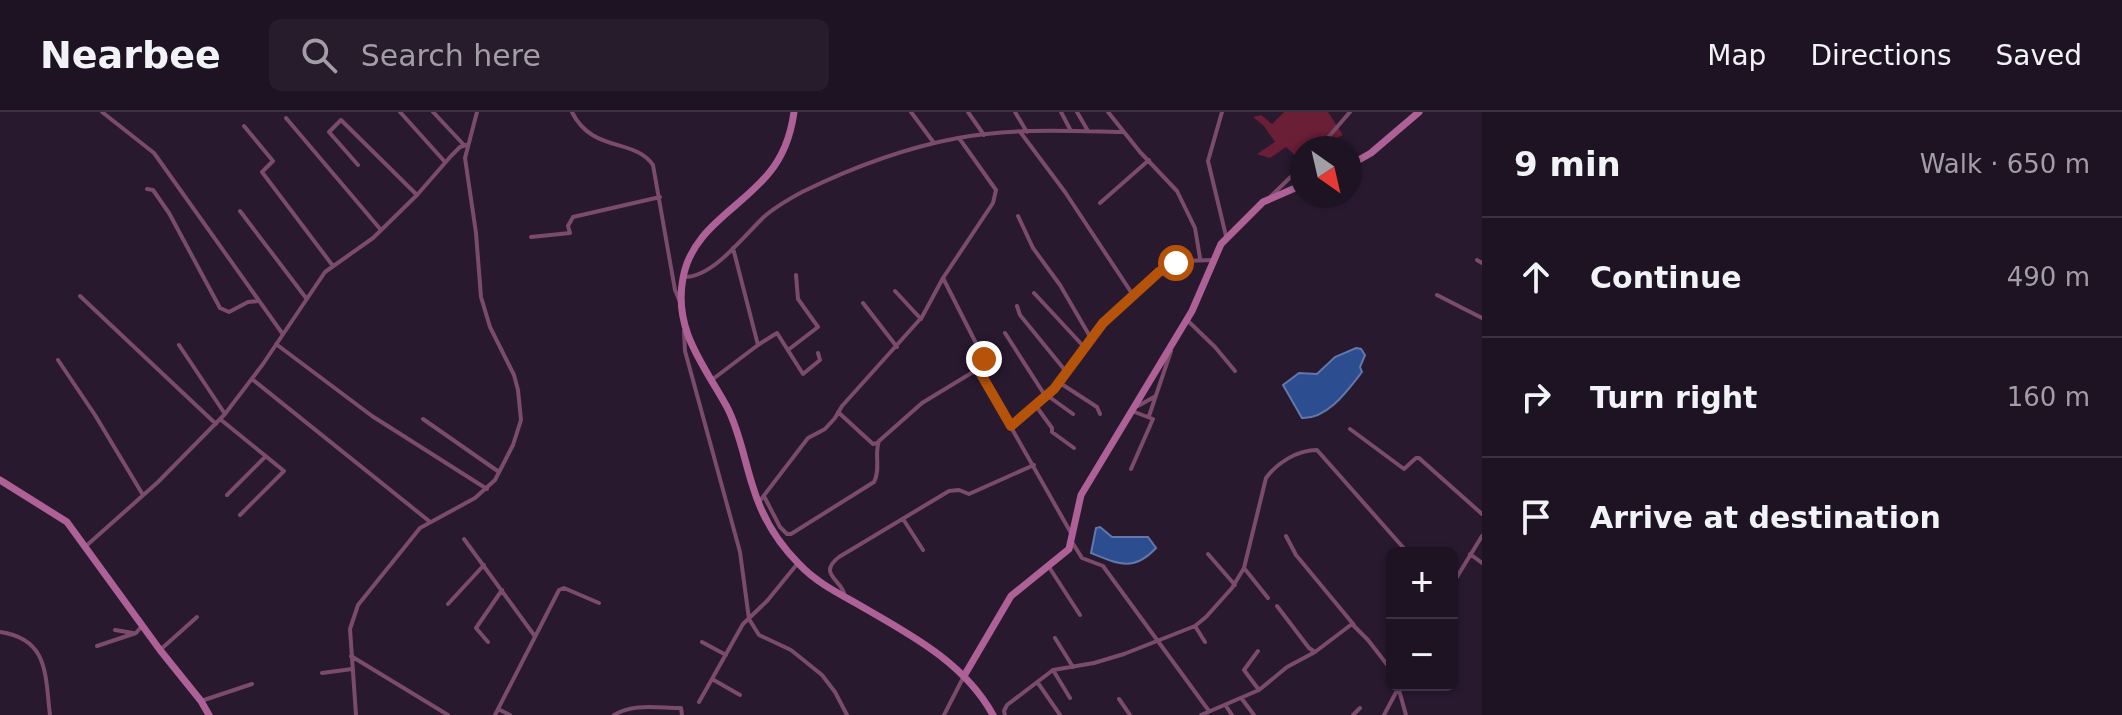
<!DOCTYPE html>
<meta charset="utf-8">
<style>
body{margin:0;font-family:"DejaVu Sans",sans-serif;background:#261c2b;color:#f1f3f6}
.controls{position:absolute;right:24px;bottom:24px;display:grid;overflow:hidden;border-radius:12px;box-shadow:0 2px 6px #0004}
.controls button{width:72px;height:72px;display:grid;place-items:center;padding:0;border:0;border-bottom:2px solid #3c3241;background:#1e1323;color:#f1f3f6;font:40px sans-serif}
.compass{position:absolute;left:1290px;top:24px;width:72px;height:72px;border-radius:50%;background:#1e1323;box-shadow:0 2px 6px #0004;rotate:146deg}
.stop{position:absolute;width:24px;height:24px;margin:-18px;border:6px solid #b45309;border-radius:50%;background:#fff}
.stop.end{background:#b45309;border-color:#fff;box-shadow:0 2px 8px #0008}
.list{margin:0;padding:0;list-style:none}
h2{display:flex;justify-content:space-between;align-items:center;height:104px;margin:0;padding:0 32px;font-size:34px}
h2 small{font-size:26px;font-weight:400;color:#a19ea6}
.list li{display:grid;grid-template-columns:52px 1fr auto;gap:24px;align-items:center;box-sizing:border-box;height:120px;padding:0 32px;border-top:2px solid #3c3241}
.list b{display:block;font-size:30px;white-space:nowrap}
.list em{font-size:26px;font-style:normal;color:#a19ea6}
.icon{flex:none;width:44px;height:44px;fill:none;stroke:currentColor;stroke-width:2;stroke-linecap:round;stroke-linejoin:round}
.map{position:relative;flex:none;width:1482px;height:603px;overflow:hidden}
header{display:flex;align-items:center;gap:48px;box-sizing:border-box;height:112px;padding:0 40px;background:#1e1323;border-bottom:2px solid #3c3241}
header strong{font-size:38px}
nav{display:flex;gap:44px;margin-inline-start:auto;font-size:28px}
.search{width:560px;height:72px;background:#261c2b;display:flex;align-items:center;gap:20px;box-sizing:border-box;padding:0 28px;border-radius:12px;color:#a19ea6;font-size:30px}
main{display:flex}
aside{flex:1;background:#1e1323}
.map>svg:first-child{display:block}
.green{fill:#6b1f37}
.water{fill:#2c4d8f;stroke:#6377aa;stroke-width:2}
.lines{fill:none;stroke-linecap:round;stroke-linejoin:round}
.street{stroke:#7a4b6b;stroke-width:4}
.secondary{stroke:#ae6196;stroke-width:7}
.route{stroke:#b45309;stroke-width:10}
</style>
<header>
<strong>Nearbee</strong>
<div class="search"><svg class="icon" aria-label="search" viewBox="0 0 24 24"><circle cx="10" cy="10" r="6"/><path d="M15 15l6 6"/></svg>Search here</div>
<nav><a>Map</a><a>Directions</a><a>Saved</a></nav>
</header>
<main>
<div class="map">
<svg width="1482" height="603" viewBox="0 0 1482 603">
<rect width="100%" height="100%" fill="#28192f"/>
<path class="green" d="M1284 0H1328L1343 23 1315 36H1302V42L1296 44 1286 35 1270 46 1257 42 1275 30 1264 14 1253 5 1261 3 1272 12Z"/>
<path class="water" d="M1356 236 1361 237 1365 243 1360 255 1362 260C1348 278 1328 307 1302 306L1283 273 1299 261 1317 262 1335 245Z
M1100 415 1112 425H1148L1156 436C1134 460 1118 452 1091 441L1096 416Z"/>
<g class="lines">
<path class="street" d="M102 0 154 41 282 221
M400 0 445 50
M433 0 464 33
M572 0C592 41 635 26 653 53L675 178 680 190
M911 0 934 31
M968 0 984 23
M1015 0 1027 20
M1061 0 1071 19
M1077 0 1088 19
M1108 0 1140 40 1177 79 1195 116 1200 146
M1222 0 1208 49 1226 124
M286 6 381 118
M244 14 273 49 262 60 333 154
M1021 21 1065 80 1133 183
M1319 36 1350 0
M358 53 329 20 341 8 417 83
M147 77 153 78 169 101 220 196 229 200 248 190 258 189
M1271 84 1302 54
M1100 91 1149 48
M240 99 306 186
M1018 104 1033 136 1060 173 1092 228
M531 125 570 121 568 114 573 105 660 85
M1477 148 1482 151
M685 165C714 165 745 122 766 103 777 94 789 87 802 80 851 56 904 36 958 26 1011 16 1069 19 1123 20
M895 179 921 207
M1034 181 1086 237
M1437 183 1482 206
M80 184 216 312
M863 191 897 235
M1017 194 1020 203 1068 262
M1187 208 1215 235 1235 259
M684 219 685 239 740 440 749 507 759 523 791 538 822 563 835 580 847 603
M1005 221 1046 285
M276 232 372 304 487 377
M179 233 225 302
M758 233 777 221 803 262 820 248 818 241
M788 238 818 215 798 187 796 163
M58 248 95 303 143 383
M978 257 1071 421
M252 267 429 409
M713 267 758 233 733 136
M1060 271 1097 295 1100 302
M1048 284 1073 302
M1036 294 1052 316V320L1074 336
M1138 294 1154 285
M838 300 873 332 877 331
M1149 304 1171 239
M220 307 284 359 240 403
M423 307 499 360
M1011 314 1054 277 1103 211 1159 160 1182 149 1213 148
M1350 317 1404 357 1416 346H1419L1482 402
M1131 357 1153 307 1132 299
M227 383 266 344
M765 386 780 415 787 422H791L874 370C881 357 874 341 879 329L922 291 978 257 984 247 943 166
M759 390 808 326 825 317 835 306 842 294 922 205 943 166 993 91 996 78 959 26
M903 407 923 438
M1286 424 1296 443 1354 513
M464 427 534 523
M1072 430 1082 446 1103 454 1209 599
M86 434 158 370 225 302 263 252 325 160 373 126 417 83 451 44 460 35 466 33
M1208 442 1235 473
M1470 442 1482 451
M1049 455 1080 503
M1244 456 1268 486
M1452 473 1482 424
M845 485C844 468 816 463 839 445L949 379 959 378 969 382 1034 353
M448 492 484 453
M1277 494 1309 536 1315 540
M1195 514 1205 530
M115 518 133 521
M0 520C49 527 45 563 50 603
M1055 526 1073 555
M488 530 476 516 502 478
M702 530 726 543
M97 534 136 521 142 514
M160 538 197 505
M1258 539 1244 558 1259 578
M351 544 448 603
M1053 558 1070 586
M322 561 352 557
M712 567 740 583
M1038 571 1060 603
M1399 578 1406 603
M1119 587 1130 603
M1242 587 1254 603
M201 589 252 572
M699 590 743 512 767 489 798 451
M1226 594 1232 603
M498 597 510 603
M356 603 350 517 358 493 420 416 475 386 495 368 513 333 521 308 518 278 514 263 490 215 481 185 476 121 465 46 477 0
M495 603 559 478 564 476 599 491
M614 603C633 591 658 596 681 596L682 603
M944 603 963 566
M1005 603 1004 599 1007 593 1053 558 1094 551 1124 542 1195 514 1206 505 1232 476 1244 456 1266 366C1277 351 1297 338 1317 338L1408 441
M1201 603 1259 578 1287 555 1315 540 1352 512 1368 528 1392 559
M1353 603 1360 596
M1384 603 1400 573"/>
<path class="secondary" d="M794 0C791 22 784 43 769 61 740 97 692 116 683 166 673 218 704 253 727 295 740 320 744 348 753 375 762 405 777 430 799 452 815 469 834 479 854 490 905 520 963 548 993 603
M1350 53 1371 41 1419 0
M0 368 67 410 160 538 201 589 209 603
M964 564 1011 484 1069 437 1081 383 1192 199 1221 132 1263 90 1302 73"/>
</g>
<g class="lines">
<path class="route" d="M984 247 978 257 1011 314 1054 277 1103 211 1159 160 1176 151"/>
</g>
</svg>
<div class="controls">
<button>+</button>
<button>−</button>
</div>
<svg class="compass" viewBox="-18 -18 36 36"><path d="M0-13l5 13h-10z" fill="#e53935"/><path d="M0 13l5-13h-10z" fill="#a19ea6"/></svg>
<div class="stop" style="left:1176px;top:151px"></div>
<div class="stop end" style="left:984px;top:247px"></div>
</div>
<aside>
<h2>9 min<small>Walk · 650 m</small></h2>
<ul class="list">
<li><svg class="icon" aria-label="ahead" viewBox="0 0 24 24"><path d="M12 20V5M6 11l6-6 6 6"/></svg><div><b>Continue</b></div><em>490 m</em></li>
<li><svg class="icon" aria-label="right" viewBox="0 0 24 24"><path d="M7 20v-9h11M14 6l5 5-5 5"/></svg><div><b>Turn right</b></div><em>160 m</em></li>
<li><svg class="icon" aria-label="arrive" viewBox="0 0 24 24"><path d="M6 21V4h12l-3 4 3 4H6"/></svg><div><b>Arrive at destination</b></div></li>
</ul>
</aside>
</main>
